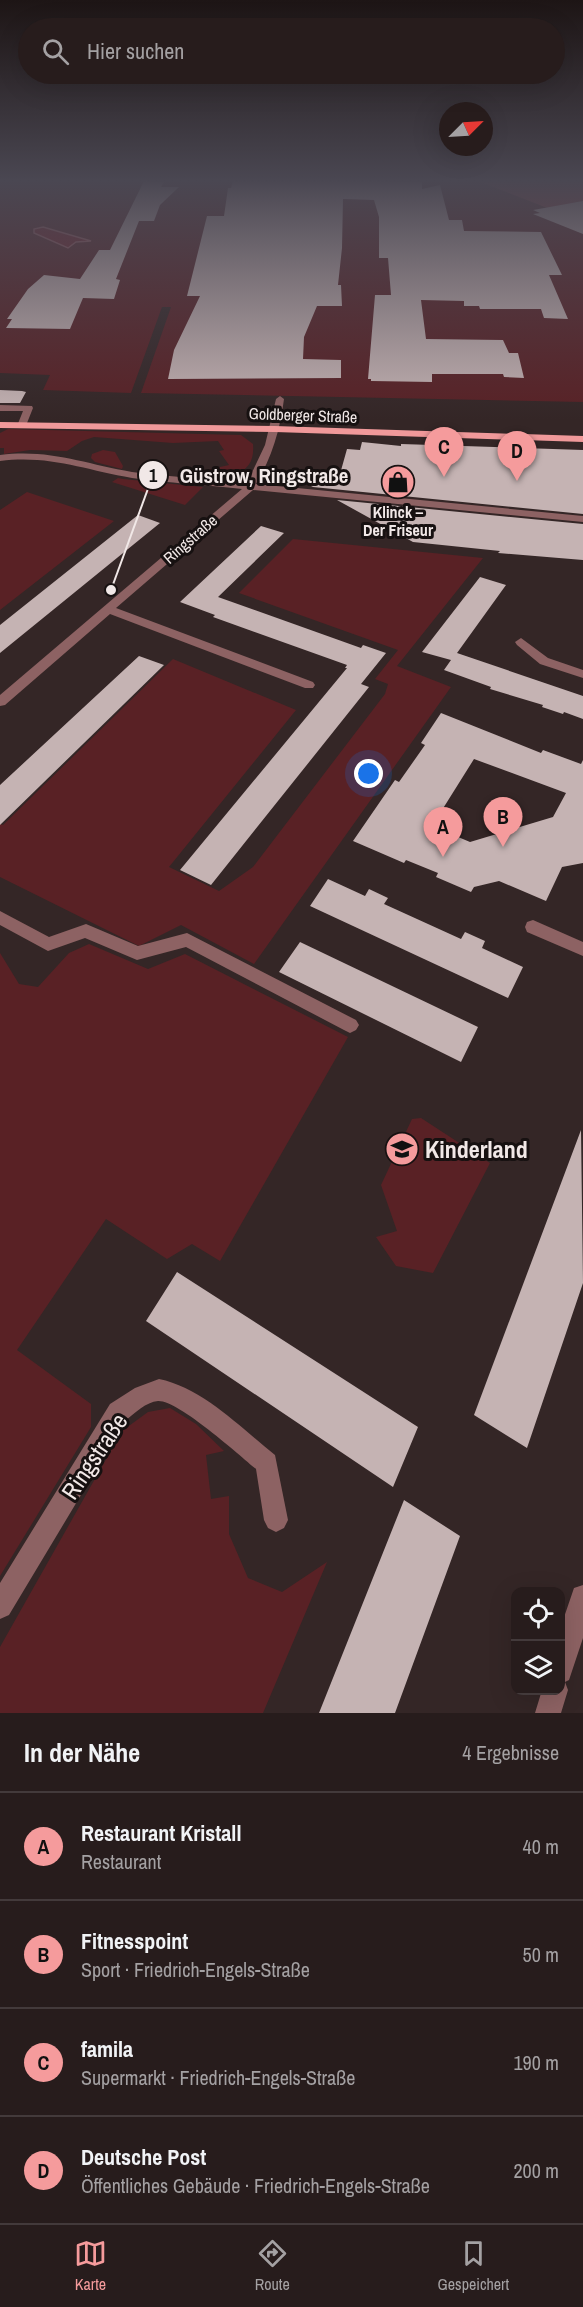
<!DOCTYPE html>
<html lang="de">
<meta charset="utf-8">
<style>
body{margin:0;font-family:"Archivo Narrow",sans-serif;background:#2f2525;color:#f1f3f6}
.controls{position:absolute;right:18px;bottom:18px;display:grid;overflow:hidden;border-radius:12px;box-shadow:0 6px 24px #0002}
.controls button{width:54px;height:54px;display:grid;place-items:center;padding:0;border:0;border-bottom:2px solid #433a3b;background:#271c1c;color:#f1f3f6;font:30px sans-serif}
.compass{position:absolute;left:439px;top:102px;width:54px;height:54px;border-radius:50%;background:#271c1c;box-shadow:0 6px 24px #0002;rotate:66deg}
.you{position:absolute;left:369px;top:774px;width:21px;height:21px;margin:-15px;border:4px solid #fff;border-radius:50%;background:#1a73e8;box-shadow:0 0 0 9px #1a73e833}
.badge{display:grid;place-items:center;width:39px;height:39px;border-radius:50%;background:#f59b9c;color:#111;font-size:20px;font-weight:700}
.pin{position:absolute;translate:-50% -50px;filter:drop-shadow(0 2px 3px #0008)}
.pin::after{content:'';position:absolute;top:32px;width:21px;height:18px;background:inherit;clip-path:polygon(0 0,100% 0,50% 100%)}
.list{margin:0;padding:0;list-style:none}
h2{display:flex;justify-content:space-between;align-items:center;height:78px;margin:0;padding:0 24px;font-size:26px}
h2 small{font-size:20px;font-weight:400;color:#a4a1a3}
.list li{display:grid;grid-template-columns:39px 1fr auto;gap:18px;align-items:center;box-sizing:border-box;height:108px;padding:0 24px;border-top:2px solid #433a3b}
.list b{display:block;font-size:22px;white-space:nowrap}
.list p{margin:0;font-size:20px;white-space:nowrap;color:#a4a1a3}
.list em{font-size:20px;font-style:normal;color:#a4a1a3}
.icon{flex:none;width:33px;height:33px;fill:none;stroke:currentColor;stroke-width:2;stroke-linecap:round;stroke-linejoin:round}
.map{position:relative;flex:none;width:583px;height:1713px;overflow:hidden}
.search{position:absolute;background:#271c1c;box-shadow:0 6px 24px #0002;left:18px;right:18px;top:18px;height:66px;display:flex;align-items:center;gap:15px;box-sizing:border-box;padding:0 21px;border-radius:33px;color:#a4a1a3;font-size:22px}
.sheet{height:510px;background:#271c1c}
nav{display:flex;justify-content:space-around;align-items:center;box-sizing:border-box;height:84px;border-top:2px solid #433a3b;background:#271c1c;font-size:16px;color:#a4a1a3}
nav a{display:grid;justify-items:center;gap:3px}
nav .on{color:#f59b9c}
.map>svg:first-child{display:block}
.green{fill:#592125}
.forest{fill:#93383f}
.water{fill:#771d28;stroke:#9c5a61;stroke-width:1.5}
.building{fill:#c5b3b3;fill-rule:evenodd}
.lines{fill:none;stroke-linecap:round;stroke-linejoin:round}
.minor{fill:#8d6263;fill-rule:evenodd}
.major{fill:#f0999a;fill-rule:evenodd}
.labels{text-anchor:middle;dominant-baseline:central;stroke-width:6;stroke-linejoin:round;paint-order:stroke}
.far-street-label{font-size:16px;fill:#f1e8e7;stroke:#171111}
.far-poi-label{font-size:16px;font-weight:bold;fill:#f1e8e7;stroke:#171111}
.near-poi-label{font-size:24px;font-weight:bold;fill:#f1e8e7;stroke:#171111;text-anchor:start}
.near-street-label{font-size:24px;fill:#f1e8e7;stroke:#171111}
.leader{fill:none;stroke:#f1e8e7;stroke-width:2}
.callout-dot{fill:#f1e8e7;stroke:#171111;stroke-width:2}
.mark-label{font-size:18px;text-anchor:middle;font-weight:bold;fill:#111}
.callout-label{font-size:21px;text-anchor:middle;font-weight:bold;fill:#f1e8e7;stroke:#171111;stroke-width:6;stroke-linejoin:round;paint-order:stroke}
</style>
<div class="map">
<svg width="583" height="1713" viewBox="0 0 583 1713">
<rect width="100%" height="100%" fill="#342626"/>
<path class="green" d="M475 180 583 222V402L141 393 171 307H162L131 393 43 390 50 375 0 373V181Z
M8 429 241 435 253 444C256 478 226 477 201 477L198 472 229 465 219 451 224 450 218 441 173 443 94 437 82 441 67 451 30 450 4 454V448H0V433Z
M103 450 115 452 123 466 122 469 95 462 91 458 92 454Z
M118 478 123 479 203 487 185 505 112 482Z
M27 492 114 521 0 610V510Z
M293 539 483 558 397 666 451 687 254 964 181 925 139 946 0 877V824L3 825 173 659 296 710 169 867 219 891 253 867 385 694 388 684 375 679 398 650 239 593Z
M89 944 148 969 185 954 348 1037 220 1261 192 1244 167 1259 106 1219 17 1350 91 1404V1427L0 1576V953L19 984 38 987 69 953Z
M421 1118 490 1163 433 1273 396 1266 376 1237 397 1231 381 1185 412 1119Z
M170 1408 196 1424 224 1451 206 1455 211 1499 229 1496V1534L248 1578 282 1592 327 1562 263 1713H0V1647L122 1431 148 1412Z"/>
<path class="forest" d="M475 180H583V222Z"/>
<path class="water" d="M43 227 91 241 76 242 68 248 34 233V229Z"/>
<path class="building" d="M338 180 422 182V189L440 185 449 220H462L464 231 541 232 562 275H549L568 319 544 318 541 309H480L479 306H464V301L421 300 426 339 503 340 509 353H518L524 378 504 377 503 374H432V382L371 381V379H368L375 295H391L388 258H379V217L374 200 343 199 342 248 338 285H341L342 306H317L304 337 303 359 341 360V378L168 379 174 350 200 296H187L207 216H224L228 188H231L233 181Z
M144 181 164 182 161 187H179L160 205 154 221H139L116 279 120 280 114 299 83 298 70 329 6 328 12 319H7L28 289 44 275 80 279 99 250H110Z
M583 201V234L533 214 540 213 533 210Z
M0 390 22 391 26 392 20 403H0Z
M362 442 401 446V444L583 450V514L313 487 283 471 340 474 347 449 360 450Z
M337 500 583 524V560L498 553 500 551 413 542Z
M138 515 160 523 0 653V625Z
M261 526 284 533 218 597 361 648 363 645 386 653 361 684 369 687 211 885 180 870 347 668H345L347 665 213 617 215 615 180 602Z
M480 577 506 585 457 653 583 696V719L564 712 563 714 542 707 543 705 490 689 491 687 444 670 451 660 422 652Z
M139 656 164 665 0 825V785Z
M441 713 541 753 543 750 581 764 583 760V863L562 867 546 901 499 881 474 887 471 892 436 877 438 873 406 860 404 863 353 841 395 780 399 782 425 745 421 743ZM474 759 566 793 553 817 470 842 432 826Z
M328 879 365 896 369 889 388 898 384 904 461 939 465 932 485 941 482 948 523 967 508 998 310 906Z
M300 942 478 1027 461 1062 279 972Z
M581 1130 583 1283 527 1448 474 1415Z
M177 1272 418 1427 393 1487 146 1321Z
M404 1500 460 1536 395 1713H319Z"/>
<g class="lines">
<path class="minor" d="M280 396 284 399C280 430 272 457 256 484L583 516V522L253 490 116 608 313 682 315 685 313 688H305L110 614 5 705 0 706V695L242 489C206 485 168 483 132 478 84 470 51 455 0 461V455C51 449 84 464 132 472 170 477 209 479 247 483L265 445 276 399Z
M0 405 32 406 33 408 25 428 17 426 23 411H0Z
M521 638 548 658 583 670V678L540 664 517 645 515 642Z
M0 911 49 937 86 924 138 946 187 933 356 1020 359 1025 356 1030 350 1033 344 1030 186 947 137 960 85 938 48 951 0 925Z
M533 920 583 942V956L527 932 525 927 527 922Z
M159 1379C203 1388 241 1428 275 1455L288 1520 284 1528 276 1532 268 1528 264 1520 256 1469C239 1455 178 1400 158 1401 146 1402 135 1413 126 1420L9 1615 0 1619V1583L110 1404 135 1388Z
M583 1585V1638L569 1680 565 1682 568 1690 561 1713H535L542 1690H560V1629L574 1588Z"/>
<path class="major" d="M0 422 275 426 583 436V442L275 432 0 428Z"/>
</g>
<linearGradient id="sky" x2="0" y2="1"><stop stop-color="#1d1515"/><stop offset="0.43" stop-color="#4a4752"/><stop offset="1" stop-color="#4a4752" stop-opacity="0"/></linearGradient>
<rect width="583" height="420" fill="url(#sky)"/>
<defs>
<g id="shop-disc" transform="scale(1.725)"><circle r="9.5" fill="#f59b9c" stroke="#171111"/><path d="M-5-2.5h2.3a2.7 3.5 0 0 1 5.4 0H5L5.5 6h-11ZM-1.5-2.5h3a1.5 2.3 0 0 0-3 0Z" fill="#111"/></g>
<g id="school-disc" transform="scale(1.725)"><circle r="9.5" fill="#f59b9c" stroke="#171111"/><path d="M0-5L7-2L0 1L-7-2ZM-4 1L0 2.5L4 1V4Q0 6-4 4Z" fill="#111"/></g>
</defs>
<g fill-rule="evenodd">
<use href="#shop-disc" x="398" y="482"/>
<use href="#school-disc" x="402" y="1149"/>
</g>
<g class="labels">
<g class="far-street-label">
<text transform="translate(303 415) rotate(2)">Goldberger Straße</text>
<text transform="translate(190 539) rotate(-41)">Ringstraße</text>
</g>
<g class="far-poi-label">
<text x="398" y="512">Klinck –<tspan x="398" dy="18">Der Friseur</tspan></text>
</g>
<g class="near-poi-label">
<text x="425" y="1149">Kinderland</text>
</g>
<g class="near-street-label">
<text transform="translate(94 1456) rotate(-56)">Ringstraße</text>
</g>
</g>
<path class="leader" d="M111 590L153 475"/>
<g class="callout-dot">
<circle cx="111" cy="590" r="6"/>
<circle cx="153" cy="475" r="15"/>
</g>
<g class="mark-label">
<text x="153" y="482">1</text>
</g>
<g class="callout-label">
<text x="264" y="483">Güstrow, Ringstraße</text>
</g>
</svg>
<div class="controls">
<button><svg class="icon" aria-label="locate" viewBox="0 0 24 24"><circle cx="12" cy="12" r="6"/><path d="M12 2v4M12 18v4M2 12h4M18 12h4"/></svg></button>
<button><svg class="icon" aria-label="layers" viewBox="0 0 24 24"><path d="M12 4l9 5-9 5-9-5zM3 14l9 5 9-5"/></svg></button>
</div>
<svg class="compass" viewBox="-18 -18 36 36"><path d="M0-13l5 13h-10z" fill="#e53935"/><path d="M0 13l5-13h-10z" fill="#a4a1a3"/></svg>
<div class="you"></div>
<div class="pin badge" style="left:443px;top:857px">A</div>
<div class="pin badge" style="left:503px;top:847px">B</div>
<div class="pin badge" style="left:444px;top:477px">C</div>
<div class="pin badge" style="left:517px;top:481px">D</div>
<div class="search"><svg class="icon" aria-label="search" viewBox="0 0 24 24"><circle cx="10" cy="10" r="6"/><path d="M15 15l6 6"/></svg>Hier suchen</div>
</div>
<section class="sheet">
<h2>In der Nähe<small>4 Ergebnisse</small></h2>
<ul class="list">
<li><span class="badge">A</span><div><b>Restaurant Kristall</b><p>Restaurant</p></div><em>40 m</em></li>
<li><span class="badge">B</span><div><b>Fitnesspoint</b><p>Sport · Friedrich-Engels-Straße</p></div><em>50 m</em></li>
<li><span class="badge">C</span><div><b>famila</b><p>Supermarkt · Friedrich-Engels-Straße</p></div><em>190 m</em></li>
<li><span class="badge">D</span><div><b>Deutsche Post</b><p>Öffentliches Gebäude · Friedrich-Engels-Straße</p></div><em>200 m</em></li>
</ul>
</section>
<nav>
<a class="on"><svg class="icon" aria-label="map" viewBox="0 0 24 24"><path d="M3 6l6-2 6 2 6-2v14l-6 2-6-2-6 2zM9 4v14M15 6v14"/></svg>Karte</a>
<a><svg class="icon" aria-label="directions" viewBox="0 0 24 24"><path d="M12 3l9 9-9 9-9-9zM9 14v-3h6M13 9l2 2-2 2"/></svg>Route</a>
<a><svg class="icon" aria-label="saved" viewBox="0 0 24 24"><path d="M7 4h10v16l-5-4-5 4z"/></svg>Gespeichert</a>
</nav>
